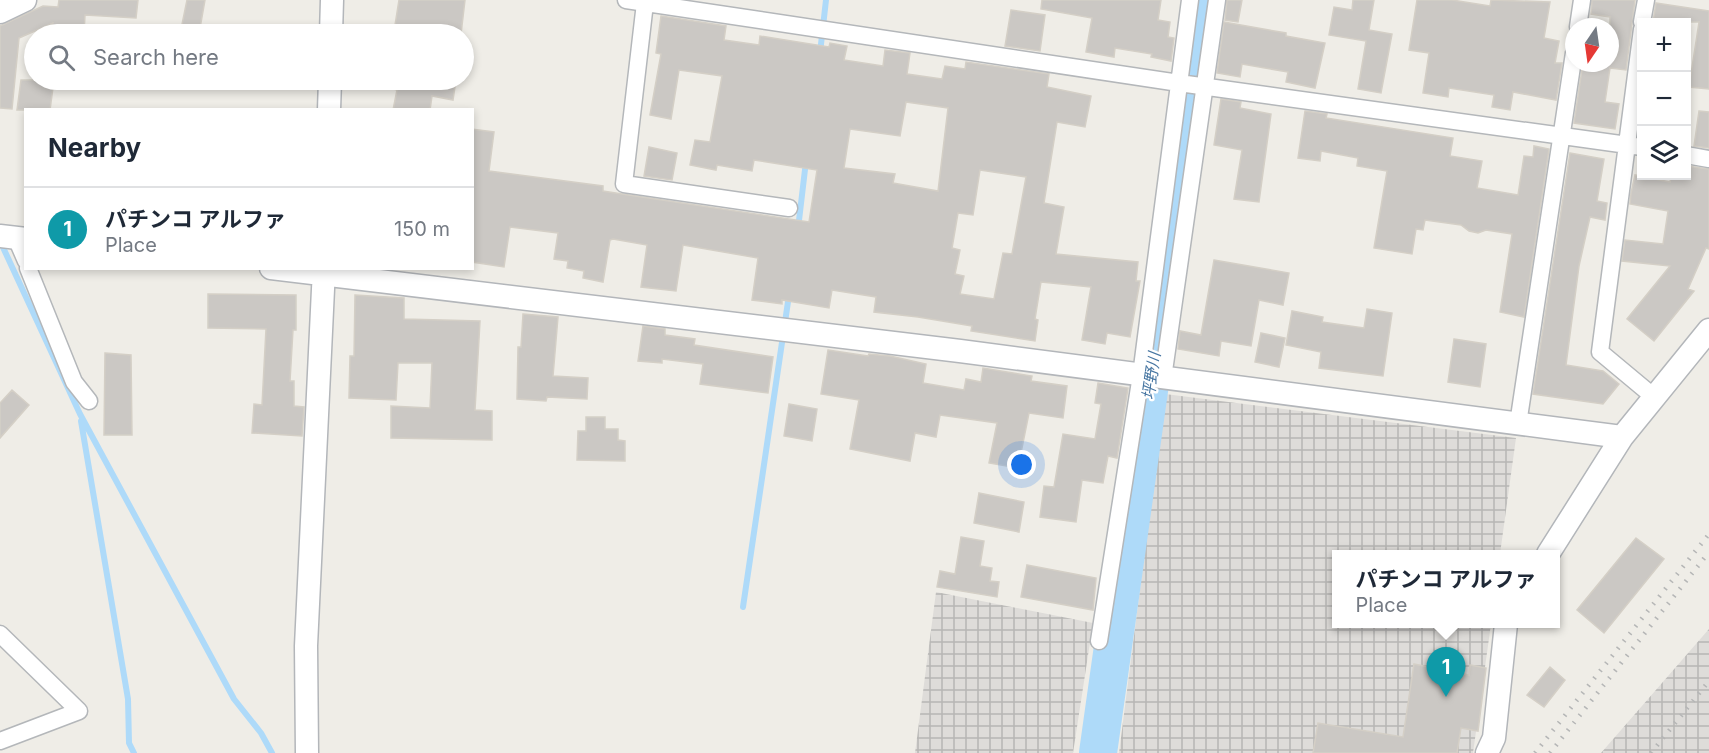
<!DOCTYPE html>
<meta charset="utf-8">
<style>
body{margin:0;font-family:Inter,"Noto Sans JP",sans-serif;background:#f6f6f7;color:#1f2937}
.controls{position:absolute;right:18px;top:18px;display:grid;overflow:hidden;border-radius:0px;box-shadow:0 3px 9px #0003}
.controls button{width:54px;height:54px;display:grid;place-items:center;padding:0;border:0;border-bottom:2px solid #e0e1e3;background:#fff;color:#1f2937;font:30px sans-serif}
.compass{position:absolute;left:1565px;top:18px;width:54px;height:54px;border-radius:50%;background:#fff;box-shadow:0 3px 9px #0003;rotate:193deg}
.you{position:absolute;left:1022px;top:465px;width:21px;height:21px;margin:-15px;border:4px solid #fff;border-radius:50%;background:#1a73e8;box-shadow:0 0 0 9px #1a73e833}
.badge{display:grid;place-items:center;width:39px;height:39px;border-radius:50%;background:#d93025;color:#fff;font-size:20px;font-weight:700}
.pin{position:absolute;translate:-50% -50px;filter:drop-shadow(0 2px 3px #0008)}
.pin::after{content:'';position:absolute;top:32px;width:21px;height:18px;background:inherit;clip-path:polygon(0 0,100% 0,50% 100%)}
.popup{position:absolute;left:1332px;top:550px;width:228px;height:78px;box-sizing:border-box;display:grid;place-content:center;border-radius:0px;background:#fff;filter:drop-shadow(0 2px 4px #0005);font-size:20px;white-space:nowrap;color:#747a83}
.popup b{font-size:22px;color:#1f2937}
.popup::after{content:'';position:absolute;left:50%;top:100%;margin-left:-12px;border:12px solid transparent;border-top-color:#fff}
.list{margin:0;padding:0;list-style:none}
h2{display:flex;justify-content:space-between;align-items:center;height:78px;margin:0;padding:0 24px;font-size:26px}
h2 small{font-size:20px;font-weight:400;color:#747a83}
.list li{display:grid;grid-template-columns:39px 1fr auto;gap:18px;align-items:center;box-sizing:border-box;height:84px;padding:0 24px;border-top:2px solid #e0e1e3}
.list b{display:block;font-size:22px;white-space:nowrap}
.list p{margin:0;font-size:20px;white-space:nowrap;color:#747a83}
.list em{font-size:20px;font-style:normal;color:#747a83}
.icon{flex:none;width:33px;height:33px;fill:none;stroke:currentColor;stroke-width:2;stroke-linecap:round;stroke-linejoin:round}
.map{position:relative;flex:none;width:1709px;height:753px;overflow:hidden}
.search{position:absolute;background:#fff;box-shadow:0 3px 9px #0003;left:24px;top:24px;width:450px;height:66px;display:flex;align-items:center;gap:15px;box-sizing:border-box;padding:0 21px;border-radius:33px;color:#747a83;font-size:22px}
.panel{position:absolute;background:#fff;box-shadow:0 3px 9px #0003;left:24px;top:108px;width:450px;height:162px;border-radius:0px}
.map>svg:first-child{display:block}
.industrial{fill:url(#industrial-grid)}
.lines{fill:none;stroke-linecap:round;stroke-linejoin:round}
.stream{stroke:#aedaf9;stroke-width:6}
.river{stroke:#aedaf9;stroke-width:38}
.building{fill:#cbc8c4;stroke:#d4cfc6;stroke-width:1.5;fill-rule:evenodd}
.street-casing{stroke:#b4b7ba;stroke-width:19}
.secondary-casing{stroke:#b3b6ba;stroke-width:25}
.street{stroke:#fff;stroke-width:16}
.secondary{stroke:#fff;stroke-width:22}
.rail{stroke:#b5b6b6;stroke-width:4.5;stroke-dasharray:1.5 8;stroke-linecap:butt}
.labels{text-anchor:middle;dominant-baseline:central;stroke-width:4.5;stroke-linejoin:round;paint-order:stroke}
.water-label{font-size:16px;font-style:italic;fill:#4776a2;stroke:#fff}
</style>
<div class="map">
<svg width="1709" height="753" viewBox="0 0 1709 753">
<defs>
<pattern id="industrial-grid" width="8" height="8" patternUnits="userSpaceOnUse" patternTransform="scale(1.5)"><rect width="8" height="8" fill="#dedcd9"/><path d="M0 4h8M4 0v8" fill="none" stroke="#b7b6b4"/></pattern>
</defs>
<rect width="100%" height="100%" fill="#efede7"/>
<path class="industrial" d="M1165 394 1516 438 1500 554H1336V624H1491L1473 753H1119Z
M936 592 1093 623 1073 753H915Z
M1709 629V753H1601Z"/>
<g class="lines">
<path class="stream" d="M820 53 826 0
M798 229 806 161
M1 243 80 414 234 699 261 733 272 753
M81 421 128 699 129 743 134 753
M743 607 789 295"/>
<path class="river" d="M1098 753 1204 0"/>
</g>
<path class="building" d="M59 0H138L136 18 85 15 84 34H52L53 23 19 38 12 109 0 108V26L43 6 58 7Z
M187 0H205L199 34H180Z
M399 0H465L461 34H422L423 29 395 25Z
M1042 0H1161L1158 20 1170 22 1168 37 1174 38 1171 61 1151 57 1152 54 1115 48 1114 57 1086 52 1092 18 1041 9Z
M1227 0H1242L1238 22 1225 20Z
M1353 0H1374L1369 30 1392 34 1381 93 1358 89 1366 41 1329 35 1334 7 1352 10Z
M1417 0H1452L1490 6 1491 0 1550 2 1544 38 1559 41 1555 63H1562L1556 100 1513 92 1510 110 1492 107 1494 95 1449 88 1448 97 1423 93 1429 53 1409 50Z
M1592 0H1635L1626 70 1610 68 1605 102 1619 104 1615 129 1574 123 1583 63H1610V17L1591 14Z
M1656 3 1709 11V89L1689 87 1699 22H1653Z
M1011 10 1045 15 1040 51 1005 46Z
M661 16 726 26 724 40 759 45 760 36 829 47 830 43 847 46 844 60 883 66 885 50 910 53 907 74 942 79 945 66 965 69 966 62 1049 74 1047 87 1091 96 1085 127 1057 122 1044 203 1064 207 1056 254 1138 262 1136 281H1140L1130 337 1107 333 1105 344 1082 340 1091 287 1041 282 1035 319 1038 320 1035 341 971 331 972 326 918 317 874 312 876 297 832 290 829 308 782 300V304L752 300 758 258 683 245 676 291 641 287 647 245 613 239 610 240 603 282 583 278 584 271 567 268 568 261 554 259 558 233 510 227 504 267 472 262V129L494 132 489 171 603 186V191L622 194 809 222 817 170 754 160 752 171 717 165 716 170 690 165 695 140 710 142 722 76 679 70 671 119 650 115 661 54 656 53ZM906 102 948 108 938 191 893 183 895 174 844 168 850 129 900 136ZM980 170 1026 177 1012 254 1003 253 994 299 960 294 964 276 955 274 960 250 952 248 958 213 973 215Z
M1224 22 1286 33V36L1325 43 1315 88 1286 82 1288 72 1242 64 1240 77 1217 73Z
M21 80H54L50 110H17Z
M390 80H456L453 100 432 96 430 110H393L397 90 390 88Z
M1221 99 1241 102 1240 108 1271 114 1259 202 1234 199 1242 150 1214 145Z
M1305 111 1327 114 1326 118 1453 138 1450 156 1482 161 1477 188 1518 195 1524 156 1533 157 1534 146 1549 149 1524 317 1500 312 1512 234 1486 230 1478 233 1469 231 1461 225 1425 220 1423 230 1416 229 1412 254 1374 248 1387 171 1357 166 1358 158 1321 151 1320 161 1298 158Z
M1699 111 1709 112V148L1694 146Z
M649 147 677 153 672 180 644 176Z
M1570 153 1604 159 1597 201 1607 203 1605 220 1590 217 1579 266 1566 365 1603 371 1619 384 1603 404 1533 394Z
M1686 166 1709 169V249L1706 248 1688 289 1694 291 1654 341 1627 319 1670 266 1622 261 1625 240 1663 244 1668 211 1630 204 1631 193 1635 175 1670 182 1671 176H1686Z
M1214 260 1289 273 1283 305 1259 300 1251 346 1221 341 1219 356 1178 349 1180 331 1201 335Z
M208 294 296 295V330H293L290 381H294V406L304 407 302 436 252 433 254 404 262 405 266 329 208 328Z
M355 295 404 298V319L480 321 475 410 492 411V440L391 438V406L430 408 432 363H398L396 400 349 398 350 356H354Z
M1367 309 1392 313 1383 376 1319 368 1321 352 1286 345 1292 311 1323 317 1322 322 1364 328Z
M523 314 558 317 553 376 588 378 587 399 547 397 546 401 517 399 518 347H521Z
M643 326 665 329V335L695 339 694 345 773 357 768 393 700 384 703 364 662 359V363L638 361Z
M1261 333 1285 338 1279 367 1255 362Z
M1454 339 1486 344 1480 387 1448 382Z
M828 350 868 356 869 354 890 356 926 364 923 383 964 390 966 379 981 382 983 368 1032 376 1031 381 1067 386 1063 418 1029 413 1018 468 989 463 997 423 940 415 936 437 915 433 910 461 850 449 859 400 821 394Z
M105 353 131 355 132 435H104Z
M1098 383 1128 388 1117 458 1108 456 1103 483 1082 480 1076 522 1040 517 1044 486 1054 487 1063 434 1095 439 1101 404 1095 403Z
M12 390 29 405 0 438V403Z
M789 404 817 409 812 441 784 436Z
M586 417H605V429H618V440L625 441V461L577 460 578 431H586Z
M979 493 1024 502 1019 532 974 523Z
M961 537 984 541 980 566 992 568 990 581 999 582 997 597 937 587 940 571 955 574Z
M1636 538 1664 559 1604 633 1577 610Z
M1027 565 1096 578 1093 610 1021 597Z
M1414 664 1469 675 1470 665 1486 668 1478 731 1461 728 1457 753H1313L1318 723 1403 737Z
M1550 667 1565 680 1544 707 1527 695Z"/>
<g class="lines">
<g class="street-casing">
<path id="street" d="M626 0 1179 83 1642 147
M645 3 624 184 789 208
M1642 22 1646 0
M1578 27 1582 0
M1642 29 1600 352 1654 397
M1686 155 1709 159
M16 238 26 261
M28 268 74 382 89 401
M1163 378 1217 0
M1518 424 1574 53
M0 634 79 711 0 741
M1099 641 1141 375 1190 0"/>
</g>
<g class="secondary-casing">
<path id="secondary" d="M0 12 25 0
M331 34 332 0
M329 110 330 80
M0 236 26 239
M271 268 960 351 1622 437
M1548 554 1622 437 1709 330
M307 753 306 646 324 268
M1487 753 1494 738 1506 624"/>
</g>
<use href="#street" class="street"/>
<use href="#secondary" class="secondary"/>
<path class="rail" d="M1535 753 1709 534
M1550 753 1709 552
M1651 753 1709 681"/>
</g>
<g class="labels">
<g class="water-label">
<text transform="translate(1151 376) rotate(-82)">坪野川</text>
</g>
</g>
</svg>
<div class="controls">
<button>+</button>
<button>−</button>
<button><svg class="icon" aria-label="layers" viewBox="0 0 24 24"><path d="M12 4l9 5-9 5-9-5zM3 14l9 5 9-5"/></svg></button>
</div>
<svg class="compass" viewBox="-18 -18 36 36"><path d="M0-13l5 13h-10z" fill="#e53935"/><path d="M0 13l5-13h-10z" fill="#747a83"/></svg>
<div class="you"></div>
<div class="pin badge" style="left:1446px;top:697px;background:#0f9aa8">1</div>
<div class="popup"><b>パチンコ アルファ</b>Place</div>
<div class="search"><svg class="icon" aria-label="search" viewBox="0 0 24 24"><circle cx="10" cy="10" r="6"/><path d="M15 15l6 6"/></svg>Search here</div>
<section class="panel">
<h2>Nearby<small></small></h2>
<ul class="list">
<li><span class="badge" style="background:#0f9aa8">1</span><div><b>パチンコ アルファ</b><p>Place</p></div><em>150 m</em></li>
</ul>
</section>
</div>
